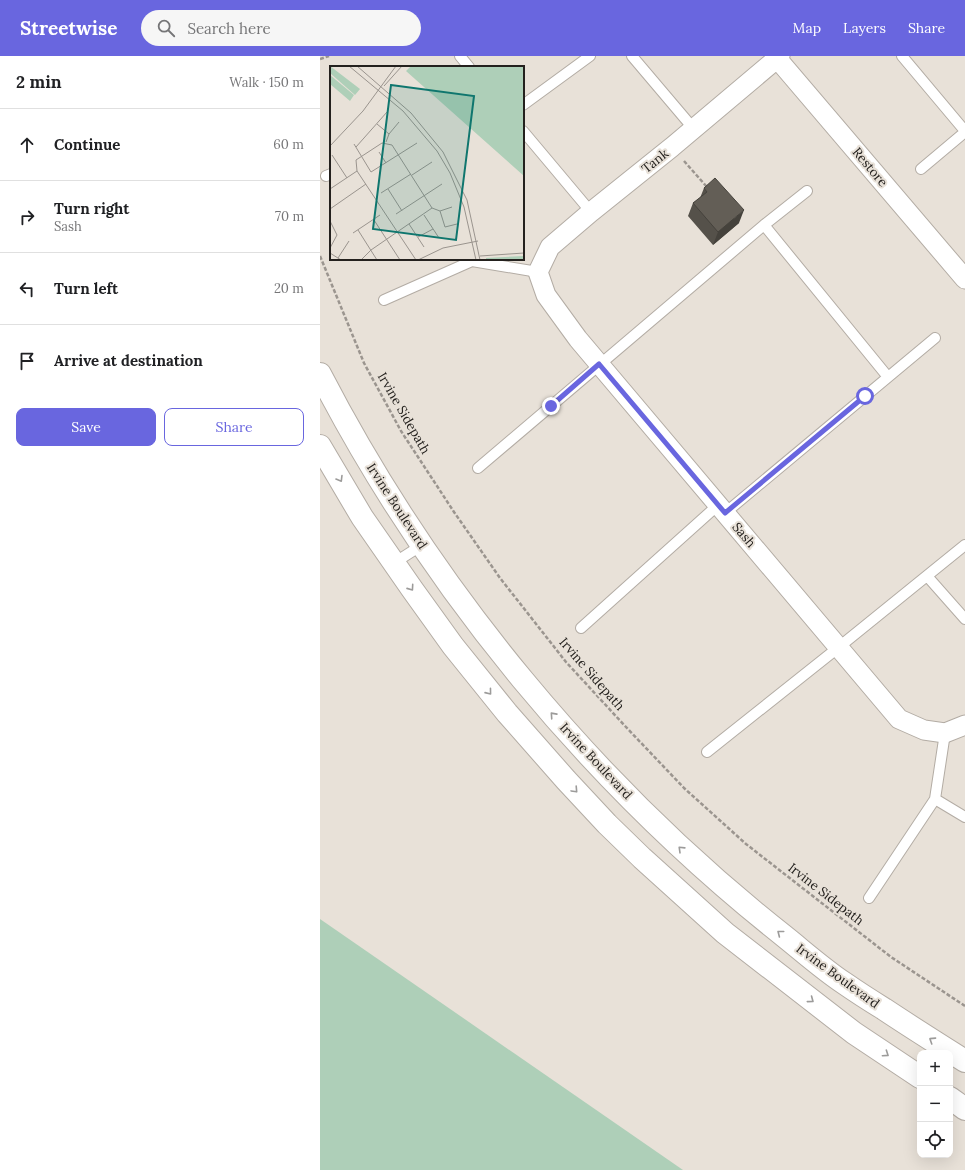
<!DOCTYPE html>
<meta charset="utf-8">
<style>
body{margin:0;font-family:Lora,serif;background:#f6f6f6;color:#202124}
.controls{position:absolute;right:12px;bottom:12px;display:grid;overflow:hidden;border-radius:8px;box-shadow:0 4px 16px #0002}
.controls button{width:36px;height:36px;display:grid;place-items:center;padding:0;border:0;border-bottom:1px solid #e0e0e0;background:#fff;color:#202124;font:20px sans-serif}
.stop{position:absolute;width:12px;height:12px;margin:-9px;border:3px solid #6966df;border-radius:50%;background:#fff}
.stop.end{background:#6966df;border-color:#fff;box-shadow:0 1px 4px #0008}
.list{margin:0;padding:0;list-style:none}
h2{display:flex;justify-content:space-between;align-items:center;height:52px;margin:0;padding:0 16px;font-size:17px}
h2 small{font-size:13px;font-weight:400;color:#757577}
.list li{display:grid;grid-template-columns:26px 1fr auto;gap:12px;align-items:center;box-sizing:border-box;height:72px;padding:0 16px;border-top:1px solid #e0e0e0}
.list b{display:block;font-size:15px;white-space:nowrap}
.list p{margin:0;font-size:13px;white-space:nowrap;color:#757577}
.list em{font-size:13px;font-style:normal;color:#757577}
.actions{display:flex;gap:8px;padding:12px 16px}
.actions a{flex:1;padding:9px 0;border:1px solid #6966df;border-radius:8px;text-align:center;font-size:14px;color:#6966df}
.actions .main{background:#6966df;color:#fff}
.icon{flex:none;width:22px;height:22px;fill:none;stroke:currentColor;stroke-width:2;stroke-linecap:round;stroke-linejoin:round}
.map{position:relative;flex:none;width:645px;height:1114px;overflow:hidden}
header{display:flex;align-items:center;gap:24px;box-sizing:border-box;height:56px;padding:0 20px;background:#6966df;color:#fff}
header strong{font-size:19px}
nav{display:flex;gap:22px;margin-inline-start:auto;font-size:14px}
.search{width:280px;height:36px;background:#f6f6f6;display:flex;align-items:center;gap:10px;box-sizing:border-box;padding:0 14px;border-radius:22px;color:#757577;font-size:15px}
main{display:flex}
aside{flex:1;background:#fff}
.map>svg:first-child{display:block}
.green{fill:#aecfb8}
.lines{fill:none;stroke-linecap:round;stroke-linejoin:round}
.lane-casing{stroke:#b3aca4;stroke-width:12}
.street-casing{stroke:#b3aca4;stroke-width:21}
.primary-casing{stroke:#b3aca4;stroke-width:24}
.path{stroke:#9b958f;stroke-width:2.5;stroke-dasharray:4 2;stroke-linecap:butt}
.lane{stroke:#fff;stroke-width:10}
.street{stroke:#fff;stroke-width:19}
.primary{stroke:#fff;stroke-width:22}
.wall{fill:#55514a}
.shaded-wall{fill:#45423c}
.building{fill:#635e56;stroke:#45423c}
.oneway{stroke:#9c9b9a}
.route{stroke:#6966df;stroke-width:5}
.labels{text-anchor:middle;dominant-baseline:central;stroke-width:4;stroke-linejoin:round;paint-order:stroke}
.street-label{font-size:13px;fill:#24211e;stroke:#e8e1d8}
.inset-road{fill:none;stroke:#9a948e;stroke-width:1}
.view{fill:#0f766e;fill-opacity:0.15;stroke:#0f766e;stroke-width:2}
.inset-edge{fill:none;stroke:#24211e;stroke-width:2}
</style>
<header>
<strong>Streetwise</strong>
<div class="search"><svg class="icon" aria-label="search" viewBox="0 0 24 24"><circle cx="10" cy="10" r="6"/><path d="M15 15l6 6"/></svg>Search here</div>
<nav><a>Map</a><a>Layers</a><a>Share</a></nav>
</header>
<main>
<aside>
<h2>2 min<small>Walk · 150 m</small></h2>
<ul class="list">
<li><svg class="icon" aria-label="ahead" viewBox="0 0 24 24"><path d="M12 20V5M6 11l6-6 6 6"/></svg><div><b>Continue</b></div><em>60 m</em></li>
<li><svg class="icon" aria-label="right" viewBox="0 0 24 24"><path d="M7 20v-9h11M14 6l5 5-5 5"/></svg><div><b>Turn right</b><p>Sash</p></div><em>70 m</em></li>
<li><svg class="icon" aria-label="left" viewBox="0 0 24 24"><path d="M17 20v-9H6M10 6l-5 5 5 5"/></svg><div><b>Turn left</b></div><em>20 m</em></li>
<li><svg class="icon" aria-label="arrive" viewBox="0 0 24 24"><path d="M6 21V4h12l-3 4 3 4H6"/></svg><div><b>Arrive at destination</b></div></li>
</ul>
<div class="actions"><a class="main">Save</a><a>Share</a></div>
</aside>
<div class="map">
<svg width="645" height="1114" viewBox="0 0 645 1114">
<rect width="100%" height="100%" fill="#e8e1d8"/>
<path class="green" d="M0 863 363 1114H0Z"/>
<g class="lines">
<g class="lane-casing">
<path id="lane" d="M140 0 149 11
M312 0 373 72
M582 0 645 75
M203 49 270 0
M203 75 271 156
M601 113 645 76
M6 120 11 118
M444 169 568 321
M151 203 152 205 218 216
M64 244 152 205
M158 412 444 169 487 135
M405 457 615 282
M74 507 102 489
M607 520 645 563
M261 572 398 449
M387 696 519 591 645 489
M615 743 645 761
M549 842 615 743 625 677"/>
</g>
<g class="street-casing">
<path id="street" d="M455 0 645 223
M460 0 352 91 271 156 230 191 218 216 226 239 258 283 579 663 604 674 625 677 645 669"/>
</g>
<g class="primary-casing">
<path id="primary" d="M0 318C111 533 274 730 464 880 484 896 503 913 524 927 537 936 551 945 564 953 591 971 618 988 645 1005
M0 390 42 461 92 533 133 590 187 657 246 724 287 768 322 802 405 877 534 977 600 1021
M630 1042 645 1053"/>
</g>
<path class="path" d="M0 3 9 0
M364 105 387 131
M0 200 44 307 81 375 134 456 180 522 246 606 305 670 364 732 426 788 571 901 645 950"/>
<use href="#lane" class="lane"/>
<use href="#street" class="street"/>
<use href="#primary" class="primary"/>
</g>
<path class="wall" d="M384 132 419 167 393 189 368 160 373 147 380 142Z"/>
<path class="shaded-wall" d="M424 154 419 167 393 189 398 176Z"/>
<path class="building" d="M395 122 424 154 398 176 373 147 387 136 384 132Z"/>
<defs><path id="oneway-chevron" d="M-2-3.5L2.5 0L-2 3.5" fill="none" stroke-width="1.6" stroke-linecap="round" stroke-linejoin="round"/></defs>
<g class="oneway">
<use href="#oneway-chevron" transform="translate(20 423) rotate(59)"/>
<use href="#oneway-chevron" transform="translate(91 532) rotate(55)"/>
<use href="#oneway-chevron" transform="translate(169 636) rotate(51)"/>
<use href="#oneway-chevron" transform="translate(233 659) rotate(-132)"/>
<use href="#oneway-chevron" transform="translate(255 734) rotate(47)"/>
<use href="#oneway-chevron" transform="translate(361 793) rotate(-136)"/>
<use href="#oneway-chevron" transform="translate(460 877) rotate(-142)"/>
<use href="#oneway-chevron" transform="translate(491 944) rotate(37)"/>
<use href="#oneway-chevron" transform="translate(612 984) rotate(-147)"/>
<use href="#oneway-chevron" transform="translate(566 998) rotate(34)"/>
</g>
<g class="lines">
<path class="route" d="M231 350 279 308 405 457 545 340"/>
</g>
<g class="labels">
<g class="street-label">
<text transform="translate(335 105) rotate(-39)">Tank</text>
<text transform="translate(550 111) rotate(50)">Restore</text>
<text transform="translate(84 357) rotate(60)">Irvine Sidepath</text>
<text transform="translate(77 450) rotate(57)">Irvine Boulevard</text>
<text transform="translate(424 479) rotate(50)">Sash</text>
<text transform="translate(272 618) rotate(49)">Irvine Sidepath</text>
<text transform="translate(276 705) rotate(47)">Irvine Boulevard</text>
<text transform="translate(506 838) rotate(38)">Irvine Sidepath</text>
<text transform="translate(518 920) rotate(36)">Irvine Boulevard</text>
</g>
</g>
<g transform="translate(10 10)">
<rect width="194" height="194" fill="#e8e1d8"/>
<path d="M0 0 30 23 25 29 0 7ZM81 0H194V110L76 5ZM0 9 24 29 20 35 0 18ZM194 190V194H156V192Z" fill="#aecfb8"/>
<path class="inset-road" d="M19 0 73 45 107 85 120 107 134 141 146 194M27 0 81 47 113 86 137 134 150 194M54 20 72 0M47 58 59 68M56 76 59 68 69 56M24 78 41 106 87 77M0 80 33 45 66 0M26 81 57 46M49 86 56 97M2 89 17 112M82 109 102 96M0 123 27 105M58 123 72 145M51 127 81 108M102 142 110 145 115 161 127 158M0 143 36 118M110 145 122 141M66 148 112 118M94 149 109 172M44 154 70 194M0 155 7 169 0 182M79 158 94 181M28 164 47 194M23 167 50 149M88 171 103 163M0 187 11 194M150 190 194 187M8 192 19 175M31 194 41 184 102 142M86 194 27 105 26 94 52 77 62 79 102 142M88 194 113 182 148 175"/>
<path class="view" d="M61 19 144 30 126 174 43 163Z"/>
<rect width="194" height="194" class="inset-edge"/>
</g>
</svg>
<div class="controls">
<button>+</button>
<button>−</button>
<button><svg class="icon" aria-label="locate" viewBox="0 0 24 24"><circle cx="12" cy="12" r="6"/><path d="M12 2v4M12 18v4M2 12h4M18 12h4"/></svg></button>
</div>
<div class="stop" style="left:545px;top:340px"></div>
<div class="stop end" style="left:231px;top:350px"></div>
</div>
</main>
